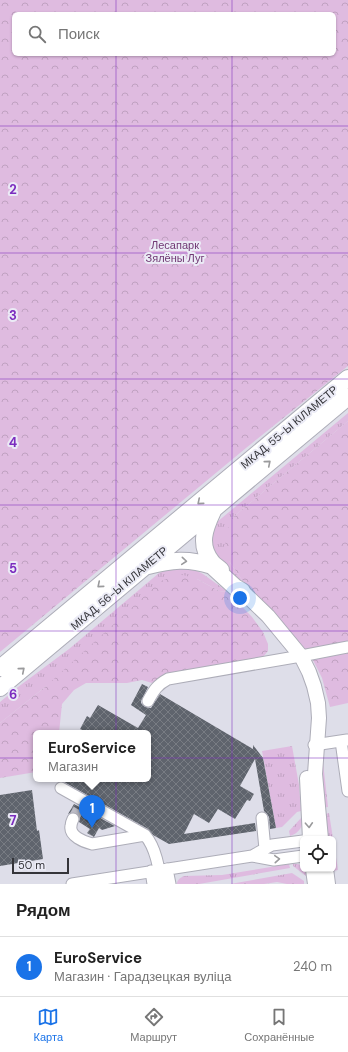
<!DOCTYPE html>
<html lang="ru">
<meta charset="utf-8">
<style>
body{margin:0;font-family:"DM Sans",sans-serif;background:#f6f6f6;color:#222}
.controls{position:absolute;right:12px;bottom:12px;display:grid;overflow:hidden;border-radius:6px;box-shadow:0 1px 3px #0004}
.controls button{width:36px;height:36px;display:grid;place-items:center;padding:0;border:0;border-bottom:1px solid #e0e0e0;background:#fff;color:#222;font:20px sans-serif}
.scale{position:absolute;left:12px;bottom:10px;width:57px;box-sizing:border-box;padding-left:4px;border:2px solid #343439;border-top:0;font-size:11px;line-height:14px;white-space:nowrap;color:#343439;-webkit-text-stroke:3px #ebebf6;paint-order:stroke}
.you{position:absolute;left:240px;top:598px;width:14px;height:14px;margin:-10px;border:3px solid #fff;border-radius:50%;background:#1a73e8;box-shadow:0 0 0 6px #1a73e833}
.badge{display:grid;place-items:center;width:26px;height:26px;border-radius:50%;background:#1a73e8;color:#fff;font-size:13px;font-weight:700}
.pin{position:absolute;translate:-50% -33px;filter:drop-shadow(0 1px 2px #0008)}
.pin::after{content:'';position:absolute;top:21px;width:14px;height:12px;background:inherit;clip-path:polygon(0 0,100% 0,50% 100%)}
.popup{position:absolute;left:33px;top:730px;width:118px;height:52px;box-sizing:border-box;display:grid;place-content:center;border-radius:6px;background:#fff;filter:drop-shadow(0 1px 3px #0005);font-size:13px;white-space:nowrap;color:#767676}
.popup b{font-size:15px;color:#222}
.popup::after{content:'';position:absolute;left:50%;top:100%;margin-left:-8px;border:8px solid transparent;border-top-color:#fff}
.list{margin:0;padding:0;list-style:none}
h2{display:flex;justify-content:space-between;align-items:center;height:52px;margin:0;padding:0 16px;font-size:17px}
h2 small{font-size:13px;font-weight:400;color:#767676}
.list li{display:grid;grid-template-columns:26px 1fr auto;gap:12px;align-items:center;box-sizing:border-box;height:60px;padding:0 16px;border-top:1px solid #e0e0e0}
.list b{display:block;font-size:15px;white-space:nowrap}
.list p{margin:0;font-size:13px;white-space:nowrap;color:#767676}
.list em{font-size:13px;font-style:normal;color:#767676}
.icon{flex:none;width:22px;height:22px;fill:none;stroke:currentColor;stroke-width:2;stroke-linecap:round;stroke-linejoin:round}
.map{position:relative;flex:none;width:348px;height:884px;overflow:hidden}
.search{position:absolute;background:#fff;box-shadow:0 1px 3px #0004;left:12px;right:12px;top:12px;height:44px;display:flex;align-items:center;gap:10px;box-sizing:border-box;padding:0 14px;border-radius:6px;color:#767676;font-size:15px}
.sheet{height:112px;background:#fff}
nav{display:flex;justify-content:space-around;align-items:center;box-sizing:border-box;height:56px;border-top:1px solid #e0e0e0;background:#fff;font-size:11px;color:#767676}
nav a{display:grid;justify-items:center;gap:2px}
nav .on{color:#1a73e8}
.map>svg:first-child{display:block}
.grass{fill:url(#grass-tufts)}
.forest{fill:url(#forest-crowns);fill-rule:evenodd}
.building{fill:url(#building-cross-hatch)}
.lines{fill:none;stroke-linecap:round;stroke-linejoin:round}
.minor-tunnel{stroke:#bcbcc6;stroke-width:11;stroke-dasharray:11 5.5;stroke-linecap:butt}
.minor-casing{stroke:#adadb8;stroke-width:13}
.major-casing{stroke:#adadb8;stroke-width:16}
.highway-casing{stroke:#adadb8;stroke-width:18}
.minor{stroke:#fff;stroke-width:11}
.major{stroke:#fff;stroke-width:14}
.highway{stroke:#fff;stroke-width:16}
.oneway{stroke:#9a9a9c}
.grid{fill:none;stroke:#7b2cbf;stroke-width:1;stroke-opacity:0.55}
.labels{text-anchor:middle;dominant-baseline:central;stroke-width:4;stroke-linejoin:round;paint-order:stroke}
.park-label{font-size:11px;fill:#703873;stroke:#ebebf6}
.street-label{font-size:11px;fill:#343439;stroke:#ebebf6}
.grid-label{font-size:13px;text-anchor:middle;font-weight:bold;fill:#7b2cbf;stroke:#ebebf6;stroke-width:4;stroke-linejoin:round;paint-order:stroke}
</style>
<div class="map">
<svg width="348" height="884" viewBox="0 0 348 884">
<defs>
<pattern id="grass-tufts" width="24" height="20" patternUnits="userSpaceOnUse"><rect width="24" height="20" fill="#dfbbe0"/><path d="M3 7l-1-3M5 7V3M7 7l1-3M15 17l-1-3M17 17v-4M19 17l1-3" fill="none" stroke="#c0a1c1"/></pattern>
<pattern id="forest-crowns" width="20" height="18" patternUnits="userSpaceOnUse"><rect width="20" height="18" fill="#dfbbe0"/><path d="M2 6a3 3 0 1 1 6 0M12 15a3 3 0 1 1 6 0" fill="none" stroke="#c0a1c1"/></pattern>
<pattern id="building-cross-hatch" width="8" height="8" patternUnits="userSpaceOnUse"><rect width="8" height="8" fill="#5f646d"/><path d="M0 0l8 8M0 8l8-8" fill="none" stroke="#787c83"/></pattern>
</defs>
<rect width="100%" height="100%" fill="#dedee9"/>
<path class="grass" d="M348 413V421L232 518 229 561 242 580 240 582 210 556 209 530 217 522Z
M171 568 193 569 203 574 228 592 219 591 197 579 45 687 0 723V702L18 687 69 649 159 573Z
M292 746 299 785 301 811 297 812 282 827 276 828 262 751Z
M322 753 328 807 320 808Z
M329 813 338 870 333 871V839H326L321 815Z
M301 818H303C303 827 299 833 290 836L289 831Z
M289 864 290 868 199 884H177C177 880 180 878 184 876L222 875Z
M293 864H298L303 867V869H305L308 876H306L293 866Z
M292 873 304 881V884H287L277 882 264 884H230Z"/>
<path class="forest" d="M0 0H348V366L246 448 0 652ZM14 14H334V54H14Z
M348 421V703L330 707 322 678 311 656 274 613 242 580 229 561 225 546 227 530 232 518Z
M183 575 197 579 219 591 228 592 252 617 263 632 268 644V651L263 657 169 673 152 683 142 680 127 683H86L74 690 62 704 59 733H36V772L0 778V723L45 687 161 581 172 577Z"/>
<path class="building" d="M142 684 148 687 141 701V703L145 707 151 708 160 694 253 749V745L263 758 276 828 270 829 269 817 267 814 264 811 255 759 240 786 254 794 250 801 247 800 235 819 218 809 209 823 194 814 184 834 255 823 256 831 169 844 153 835 148 829 64 782 60 781 56 779H148V733H88L80 729 87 716 90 718 98 705 138 728 146 715 131 705Z
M32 790 37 831 39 830 43 859 0 866V795Z
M74 804 115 826 102 830 99 828 94 837 87 833 90 829 79 822 80 818 79 815 76 813 73 812 68 814Z"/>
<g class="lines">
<path class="minor-tunnel" d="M73 819 81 805"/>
<g class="minor-casing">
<path id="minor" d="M148 701C154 690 157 685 168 679L301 656 348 647
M341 741 348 791
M314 745 347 740
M61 788 145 835C156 848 159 868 161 884
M262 818 265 849
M73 819C72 821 71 823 71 826 69 836 84 842 92 844L145 835
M252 856 272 845 303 841
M167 869 170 884
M151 871 153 884
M72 884 252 856 274 860 303 856"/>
</g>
<g class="major-casing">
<path id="major" d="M242 591 268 616 301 656 309 672 314 686 318 703 319 718 315 774 321 839
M307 778 310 839
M313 869 315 884
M326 869 328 884"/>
</g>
<g class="highway-casing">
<path id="highway" d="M213 511C205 528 198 545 212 562 214 565 218 567 221 570
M148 566C171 560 188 558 212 566L235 587 242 591
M0 668 348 378
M0 688 348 397"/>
</g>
<use href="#minor" class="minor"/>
<use href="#major" class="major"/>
<use href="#highway" class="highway"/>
</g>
<defs><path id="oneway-chevron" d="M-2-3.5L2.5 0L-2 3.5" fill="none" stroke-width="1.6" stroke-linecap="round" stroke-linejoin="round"/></defs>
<g class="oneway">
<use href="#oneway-chevron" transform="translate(268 463) rotate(-40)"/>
<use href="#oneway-chevron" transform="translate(200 502) rotate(140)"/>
<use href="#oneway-chevron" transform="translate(184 561) rotate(5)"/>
<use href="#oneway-chevron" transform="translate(100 585) rotate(140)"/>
<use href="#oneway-chevron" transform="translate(22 670) rotate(-40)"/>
<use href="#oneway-chevron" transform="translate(309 825) rotate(87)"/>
<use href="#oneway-chevron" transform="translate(277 859) rotate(-4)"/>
</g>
<path class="grid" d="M116 0V14M232 0V14M116 54V884M232 54V884M0 126H348M0 253H348M0 379H348M0 505H348M0 631H348M0 758H348"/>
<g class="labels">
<g class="park-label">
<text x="175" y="245">Лесапарк<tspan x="175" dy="13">Зялёны Луг</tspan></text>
</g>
<g class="street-label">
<text transform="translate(289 427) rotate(-40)">МКАД, 55-Ы КІЛАМЕТР</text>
<text transform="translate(119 588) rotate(-40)">МКАД, 56-Ы КІЛАМЕТР</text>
</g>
</g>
<g class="grid-label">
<text x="13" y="194">2</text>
<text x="13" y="320">3</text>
<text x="13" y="447">4</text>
<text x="13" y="573">5</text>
<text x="13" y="699">6</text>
<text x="13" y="825">7</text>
</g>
</svg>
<div class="controls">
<button><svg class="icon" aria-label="locate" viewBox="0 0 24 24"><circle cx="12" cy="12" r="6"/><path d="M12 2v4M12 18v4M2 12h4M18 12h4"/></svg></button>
</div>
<div class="scale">50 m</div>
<div class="you"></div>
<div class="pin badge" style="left:92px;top:828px">1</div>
<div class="popup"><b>EuroService</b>Магазин</div>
<div class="search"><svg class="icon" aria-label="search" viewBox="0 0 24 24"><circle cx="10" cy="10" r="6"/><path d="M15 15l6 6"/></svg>Поиск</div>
</div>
<section class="sheet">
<h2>Рядом<small></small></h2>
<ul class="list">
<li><span class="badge">1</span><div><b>EuroService</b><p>Магазин · Гарадзецкая вуліца</p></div><em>240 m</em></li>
</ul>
</section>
<nav>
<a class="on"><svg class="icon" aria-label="map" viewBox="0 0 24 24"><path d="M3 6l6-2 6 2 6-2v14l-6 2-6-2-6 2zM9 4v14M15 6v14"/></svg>Карта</a>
<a><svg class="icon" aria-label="directions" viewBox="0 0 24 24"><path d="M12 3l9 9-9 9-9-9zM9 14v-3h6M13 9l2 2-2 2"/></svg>Маршрут</a>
<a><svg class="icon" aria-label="saved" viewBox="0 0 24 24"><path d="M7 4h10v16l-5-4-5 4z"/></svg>Сохранённые</a>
</nav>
